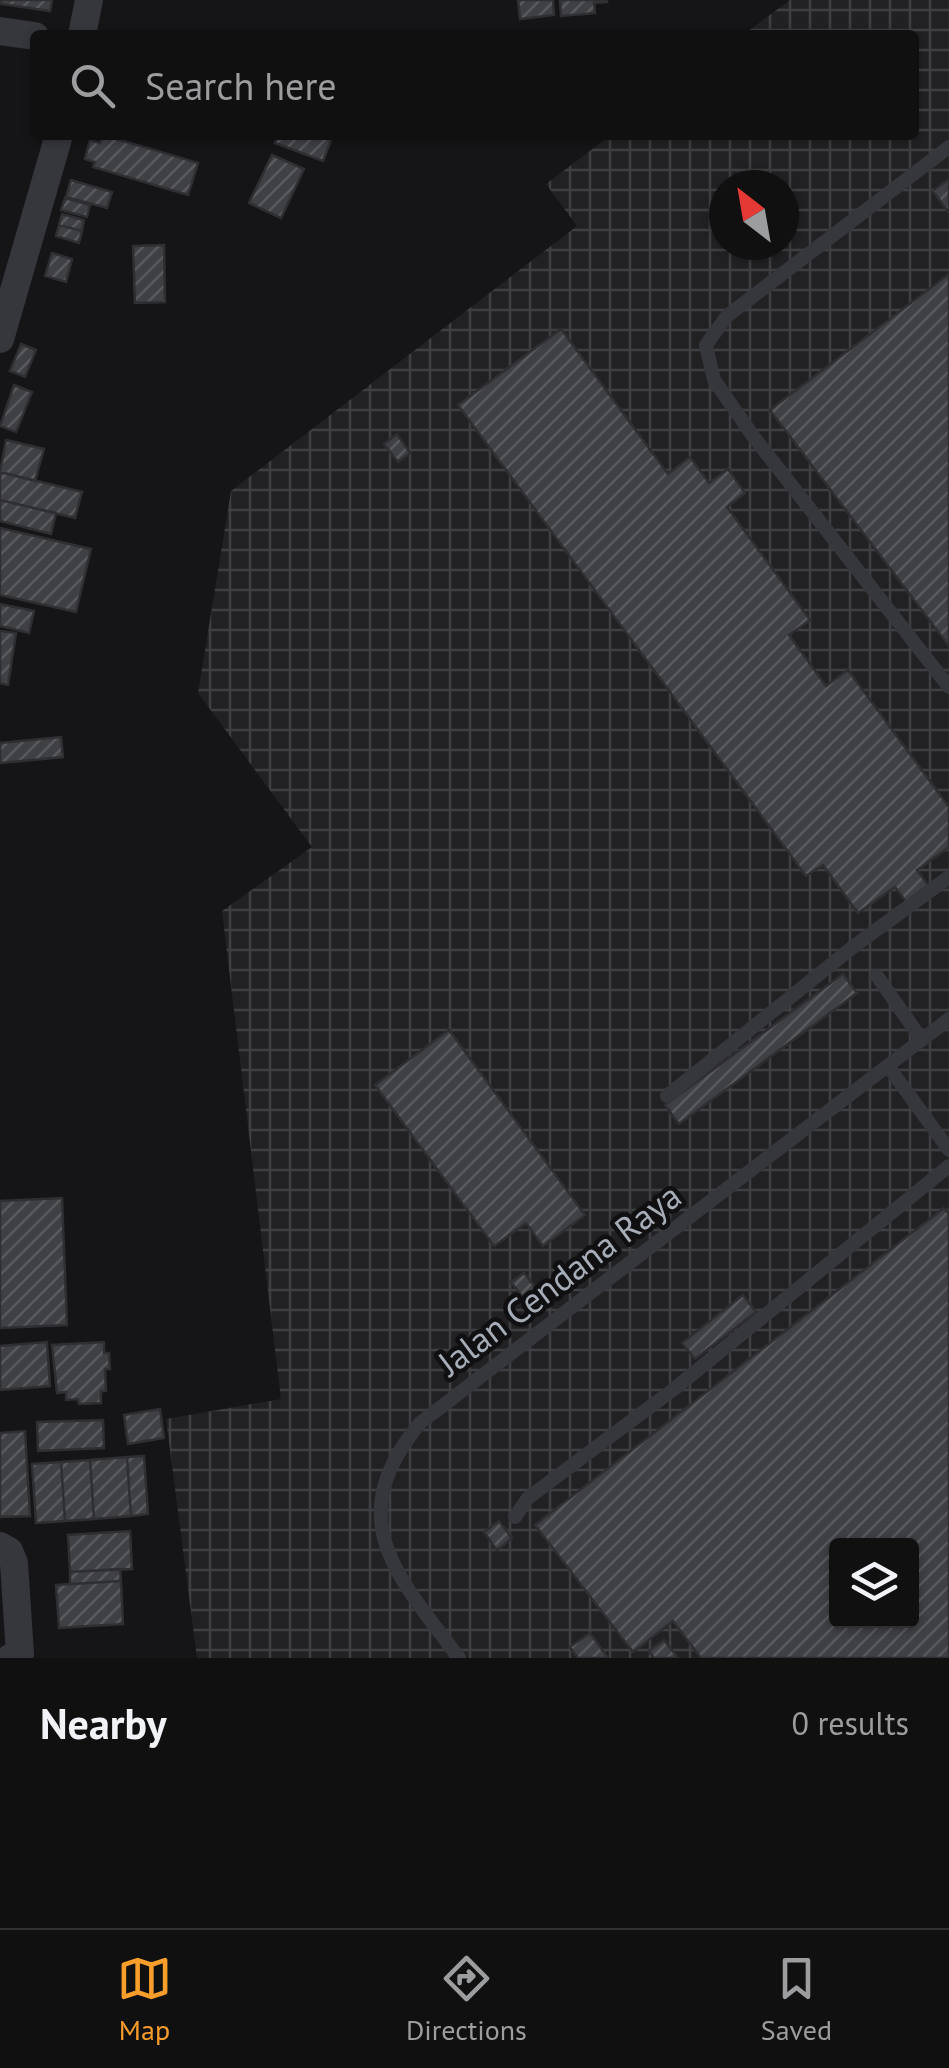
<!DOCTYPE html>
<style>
body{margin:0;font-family:"PT Sans",sans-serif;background:#19191a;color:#f1f3f6}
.controls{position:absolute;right:30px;bottom:30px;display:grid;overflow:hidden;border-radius:10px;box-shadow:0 2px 8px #0004}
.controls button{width:90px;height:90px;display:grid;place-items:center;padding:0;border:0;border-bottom:2px solid #303031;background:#101011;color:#f1f3f6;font:50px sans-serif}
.compass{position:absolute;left:709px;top:170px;width:90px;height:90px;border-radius:50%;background:#101011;box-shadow:0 2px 8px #0004;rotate:329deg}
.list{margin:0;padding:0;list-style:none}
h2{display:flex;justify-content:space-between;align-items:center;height:130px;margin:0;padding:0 40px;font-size:42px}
h2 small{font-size:32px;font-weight:400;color:#9c9d9f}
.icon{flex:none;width:55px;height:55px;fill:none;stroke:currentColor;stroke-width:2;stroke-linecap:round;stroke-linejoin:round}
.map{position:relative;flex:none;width:949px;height:1658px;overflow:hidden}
.search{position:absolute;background:#101011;box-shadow:0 2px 8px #0004;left:30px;right:30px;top:30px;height:110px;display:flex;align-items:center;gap:25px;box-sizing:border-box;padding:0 35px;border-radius:10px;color:#9c9d9f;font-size:38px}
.sheet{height:270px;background:#101011}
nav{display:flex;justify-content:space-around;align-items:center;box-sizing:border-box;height:140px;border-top:2px solid #303031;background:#101011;font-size:28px;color:#9c9d9f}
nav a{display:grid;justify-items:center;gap:5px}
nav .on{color:#f99d2b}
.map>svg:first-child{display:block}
.industrial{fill:url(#industrial-grid);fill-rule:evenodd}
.building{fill:url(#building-hatch);stroke:#2f2f33;stroke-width:2.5;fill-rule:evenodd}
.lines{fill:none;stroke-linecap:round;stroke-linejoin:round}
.lane{stroke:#36373c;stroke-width:14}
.street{stroke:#36373c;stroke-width:28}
.labels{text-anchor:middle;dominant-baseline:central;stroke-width:9;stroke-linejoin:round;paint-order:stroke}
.street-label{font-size:35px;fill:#a6adb7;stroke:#101012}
</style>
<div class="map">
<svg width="949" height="1658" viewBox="0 0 949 1658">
<defs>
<pattern id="industrial-grid" width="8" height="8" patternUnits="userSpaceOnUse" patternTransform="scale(2.5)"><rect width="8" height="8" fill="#212124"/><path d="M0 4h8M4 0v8" fill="none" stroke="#3e3f42"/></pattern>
<pattern id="building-hatch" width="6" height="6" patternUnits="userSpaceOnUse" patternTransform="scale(2.5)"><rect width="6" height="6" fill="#3f4044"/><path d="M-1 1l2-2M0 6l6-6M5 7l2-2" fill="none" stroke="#58595d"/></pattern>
</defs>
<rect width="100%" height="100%" fill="#151517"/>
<path class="industrial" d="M790 0H949V1658H197L166 1419 281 1399 222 911 312 847 198 693 231 491 577 226 546 184 611 135H914V35H743ZM724 185H784V245H724ZM836 1546H912V1620H836Z"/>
<path class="building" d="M1 0H52L50 11 1 4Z
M518 0H553L554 15 520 19Z
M560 0H606L607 2 594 3 595 13 561 16Z
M103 135 198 163 188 195 93 167 95 162 85 159 90 140 100 143Z
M278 135H333L323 161 275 143Z
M272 155 304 169 281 218 249 203Z
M949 179V213L933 191Z
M71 180 112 192 107 208 66 197Z
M65 198 90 205 87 217 61 210Z
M62 214 84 220 82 231 59 225Z
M59 225 82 231 79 243 56 236Z
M164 245 165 302 135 303 133 246Z
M52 253 72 259 66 282 45 276Z
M949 274V646L770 410Z
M561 329 668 474 690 457 709 483 728 469 745 493 727 507 810 620 789 635 826 686 848 670 949 807V847L917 870 930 888 908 904 895 887 858 913 823 865 806 876 458 405Z
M21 344 36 350 25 377 10 371Z
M14 385 32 392 16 432 0 426Z
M397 434 410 453 398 462 384 444Z
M6 440 44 449 35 481 0 472Z
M0 472 82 492 75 518 0 500Z
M0 500 56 513 51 534 0 521Z
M0 528 91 549 76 612 0 595Z
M0 604 34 611 29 633 0 626Z
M0 631 16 633 8 685 0 683Z
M61 737 63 757 0 763V743Z
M843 974 857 993 679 1124 665 1105Z
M449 1030 585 1215 543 1246 526 1223 494 1246 375 1085Z
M62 1198 67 1325 0 1328V1201Z
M944 1208 949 1214V1658H701L673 1621 633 1652 535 1525ZM836 1546H912V1620H836Z
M524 1273 538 1291 525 1300 511 1282Z
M743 1295 756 1312 695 1359 682 1343Z
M47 1342 50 1386 0 1390V1346Z
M104 1342V1353H109L110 1369H105L106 1391H101V1403L79 1404 78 1399 66 1400V1392L57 1393 52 1345Z
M160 1409 164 1438 128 1444 124 1415Z
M103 1420 104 1448 38 1451 37 1422Z
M25 1431 30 1516 0 1517V1433Z
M144 1456 148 1514 131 1516 127 1457Z
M127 1457 131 1516 94 1519 90 1460Z
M90 1460 94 1519 65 1521 61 1462Z
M61 1462 65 1521 36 1523 32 1464Z
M499 1521 512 1538 497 1550 484 1532Z
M130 1531 132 1569 70 1572 68 1535Z
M120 1569 121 1581 70 1584V1572Z
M121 1581 123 1624 59 1628 56 1585Z
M590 1633 608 1658H578L570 1647Z
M664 1640 678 1658H654L649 1651Z"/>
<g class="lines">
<path class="lane" d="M949 147 727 316 706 345 714 380 753 436 949 687
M877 976 922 1040
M888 1066 949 1150
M667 1096 853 947 949 877
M515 1517 528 1498 674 1389 949 1166
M459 1658C397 1575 340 1520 420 1423L949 1019"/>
<path class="street" d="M0 31 35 36
M82 35 89 0
M0 339 59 135
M0 1546 9 1551 14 1563 20 1654 10 1658"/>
</g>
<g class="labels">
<g class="street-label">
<text transform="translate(559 1279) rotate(-37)">Jalan Cendana Raya</text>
</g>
</g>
</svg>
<div class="controls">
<button><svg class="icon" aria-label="layers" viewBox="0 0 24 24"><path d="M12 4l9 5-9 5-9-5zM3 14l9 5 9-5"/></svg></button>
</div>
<svg class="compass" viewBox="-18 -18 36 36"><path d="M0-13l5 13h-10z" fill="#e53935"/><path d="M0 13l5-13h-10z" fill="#9c9d9f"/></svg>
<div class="search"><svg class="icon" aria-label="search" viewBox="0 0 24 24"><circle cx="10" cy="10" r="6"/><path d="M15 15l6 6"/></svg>Search here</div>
</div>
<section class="sheet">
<h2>Nearby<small>0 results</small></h2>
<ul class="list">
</ul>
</section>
<nav>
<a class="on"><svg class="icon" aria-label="map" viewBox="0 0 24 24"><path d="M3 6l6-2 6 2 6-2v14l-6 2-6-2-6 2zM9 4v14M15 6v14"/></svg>Map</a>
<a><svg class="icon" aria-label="directions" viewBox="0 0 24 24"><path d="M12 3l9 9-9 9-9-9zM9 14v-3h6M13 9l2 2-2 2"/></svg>Directions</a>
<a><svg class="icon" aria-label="saved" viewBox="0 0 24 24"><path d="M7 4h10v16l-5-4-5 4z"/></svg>Saved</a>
</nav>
